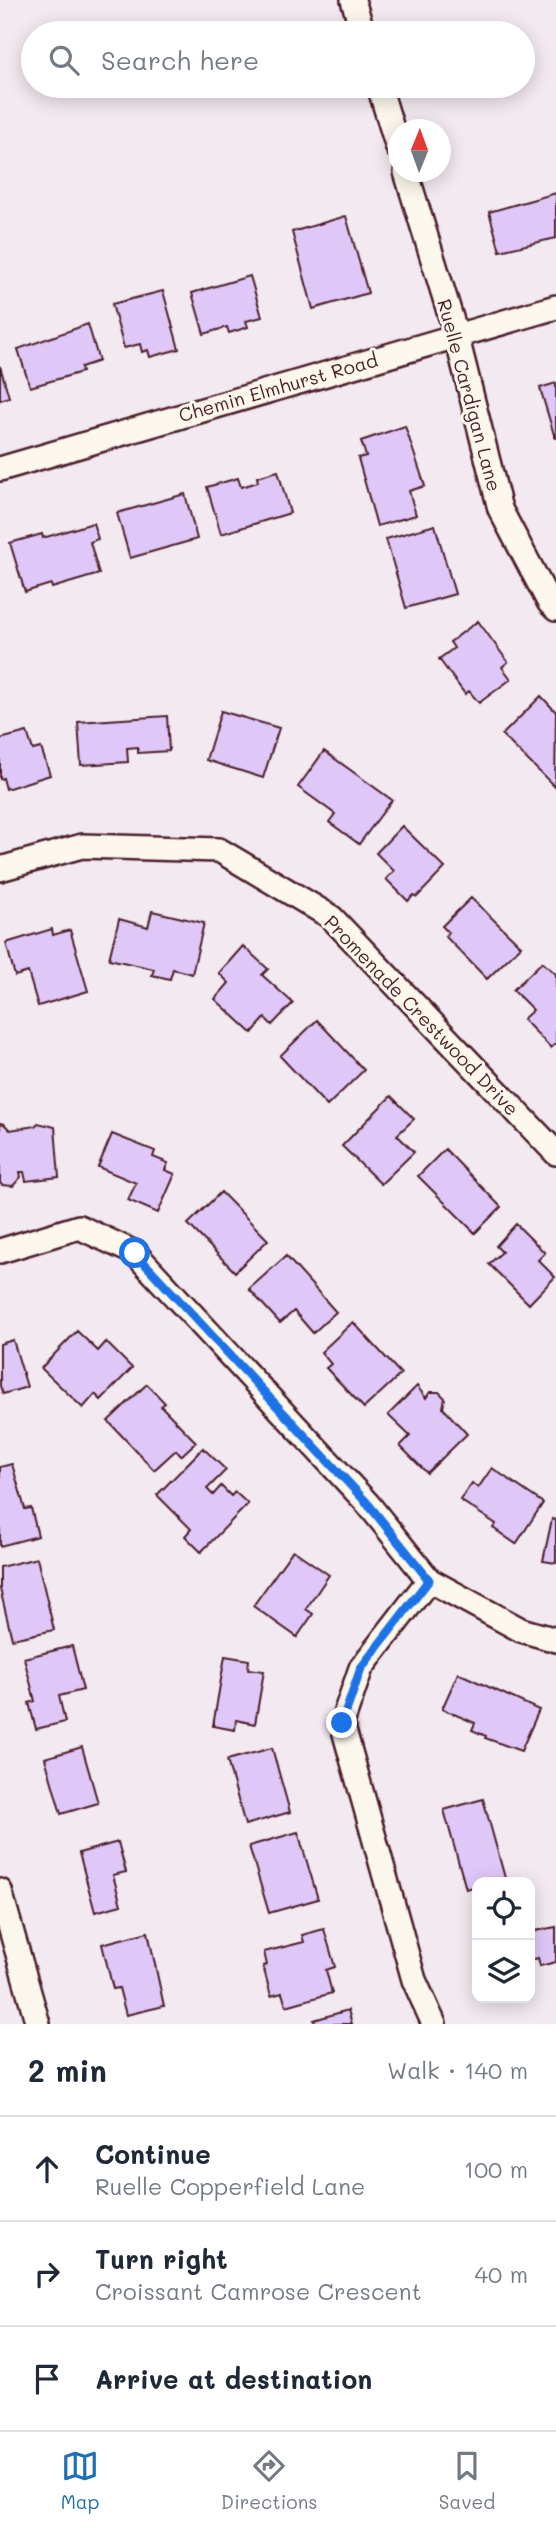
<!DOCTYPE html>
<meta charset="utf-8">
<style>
body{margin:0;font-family:Mali,sans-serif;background:#f6f6f7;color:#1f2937}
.controls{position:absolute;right:21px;bottom:21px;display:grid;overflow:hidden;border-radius:14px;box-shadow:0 4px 18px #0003}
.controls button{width:63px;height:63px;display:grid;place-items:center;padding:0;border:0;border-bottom:2px solid #e0e1e3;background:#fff;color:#1f2937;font:35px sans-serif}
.compass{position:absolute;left:388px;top:119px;width:63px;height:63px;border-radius:50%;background:#fff;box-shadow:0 4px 18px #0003;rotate:1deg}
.stop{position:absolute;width:21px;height:21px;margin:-16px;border:5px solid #1a73e8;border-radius:50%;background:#fff}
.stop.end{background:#1a73e8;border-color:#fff;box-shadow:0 2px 7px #0008}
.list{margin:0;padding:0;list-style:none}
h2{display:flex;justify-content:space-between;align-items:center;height:91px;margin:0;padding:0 28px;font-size:30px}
h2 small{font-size:23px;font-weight:400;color:#747a83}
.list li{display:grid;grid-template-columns:46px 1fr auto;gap:21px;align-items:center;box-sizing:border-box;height:105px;padding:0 28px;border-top:2px solid #e0e1e3}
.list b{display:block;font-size:26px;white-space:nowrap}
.list p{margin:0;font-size:23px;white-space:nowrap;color:#747a83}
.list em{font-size:23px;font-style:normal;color:#747a83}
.icon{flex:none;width:38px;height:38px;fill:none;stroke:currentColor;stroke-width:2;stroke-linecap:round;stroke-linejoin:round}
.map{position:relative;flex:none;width:556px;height:2024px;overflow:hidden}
.search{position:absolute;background:#fff;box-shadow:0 4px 18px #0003;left:21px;right:21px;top:21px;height:77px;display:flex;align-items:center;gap:18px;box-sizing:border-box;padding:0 24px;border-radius:38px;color:#747a83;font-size:26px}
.sheet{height:406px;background:#fff}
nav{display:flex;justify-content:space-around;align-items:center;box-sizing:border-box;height:98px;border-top:2px solid #e0e1e3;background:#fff;font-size:19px;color:#747a83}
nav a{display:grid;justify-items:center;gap:4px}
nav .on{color:#1f6fb2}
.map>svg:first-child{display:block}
.building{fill:#dfc8f8;stroke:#4a1f2b;stroke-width:2}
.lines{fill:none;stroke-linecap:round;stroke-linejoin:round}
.minor-casing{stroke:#4a1f2b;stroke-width:28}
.minor{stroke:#fbf7ec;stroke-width:23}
.route{stroke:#1a73e8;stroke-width:9}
.labels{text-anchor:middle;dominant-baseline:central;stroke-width:6;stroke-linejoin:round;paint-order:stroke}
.street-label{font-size:19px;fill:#4a1f2b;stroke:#fbf7ec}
</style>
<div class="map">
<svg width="556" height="2024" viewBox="0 0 556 2024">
<rect width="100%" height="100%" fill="#f3e9f0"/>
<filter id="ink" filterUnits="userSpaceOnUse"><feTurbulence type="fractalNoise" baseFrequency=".0143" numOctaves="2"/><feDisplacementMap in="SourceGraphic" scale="14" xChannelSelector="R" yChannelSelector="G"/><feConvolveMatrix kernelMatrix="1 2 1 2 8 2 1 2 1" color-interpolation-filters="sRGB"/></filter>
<g filter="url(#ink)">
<path class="building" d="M556 193V238L500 251 489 212Z
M346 216 368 293 313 309 292 232Z
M250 276 262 317 246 321 248 327 229 333 227 327 204 334 192 293Z
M163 291 179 349 150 357 148 350 142 352 140 344 124 348 112 304Z
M88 324 99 361 81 367 82 372 30 387 18 349Z
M0 366 9 397 0 400Z
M556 383V438H555L540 388Z
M405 426 425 486 409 491 416 515 377 526 358 458 366 456 361 441Z
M278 471 290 513 221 534 207 487 238 478 241 487 258 482 257 477Z
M185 494 197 539 130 558 117 513Z
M93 523 98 539 90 542 99 574 52 588 51 584 25 592 10 543 42 534 43 538Z
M435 525 455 594 406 608 386 539Z
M478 621 508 662 502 667 511 679 479 703 469 691 465 694 439 659 454 648 450 642Z
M541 696 556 712 555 787 502 735Z
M221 711 279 728 263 778 206 760Z
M167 716 169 751 138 753V747L127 748 128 762 81 765 78 722Z
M27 732 33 750 41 748 50 775 6 789 3 778 0 779V739Z
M324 751 392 800 359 844 329 822 335 814 298 787Z
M402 826 445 868 417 897 414 895 408 901 386 879 394 871 376 853Z
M471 898 521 946 487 979 445 936 448 932 442 926Z
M152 911 204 923 192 974 173 969 170 979 152 975 154 969 109 959 119 919 148 927Z
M52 929 53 935 70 930 88 991 38 1006 28 972 15 976 6 943Z
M243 946 268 969 262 975 293 1003 272 1025 265 1018 252 1033 215 999 229 983 219 973Z
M542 962 556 974V1043L551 1048 523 1019 533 1010 513 990Z
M317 1020 364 1070 327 1106 280 1056Z
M391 1096 414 1119 397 1135 414 1152 381 1184 342 1146Z
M0 1123 4 1124 10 1130 35 1126 38 1123 55 1127 59 1177 26 1181 24 1172H20L21 1177 13 1186 2 1185 0 1183Z
M112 1134 155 1151 153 1157 168 1163 165 1170 175 1174 158 1213 128 1200 136 1183 98 1167Z
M445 1149 501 1207 475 1233 418 1176Z
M221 1192 268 1240 235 1272 188 1224Z
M516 1224 545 1253 538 1260 555 1277 529 1304 489 1264 502 1252 496 1246Z
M286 1256 336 1312 313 1333 294 1311 280 1323 249 1289Z
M353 1322 401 1374 364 1408 326 1368 331 1364 321 1352Z
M77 1331 98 1351 106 1342 132 1368 101 1400 95 1394 83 1408 41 1368Z
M13 1340 27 1387 3 1394 0 1386V1344Z
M147 1384 165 1403 161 1406 196 1442 181 1456 176 1450 154 1470 108 1421Z
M417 1386 426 1398 430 1392H439L445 1398 443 1408 467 1434 427 1473 400 1446 410 1436 388 1415Z
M203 1448 226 1470 207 1489 213 1495 221 1486 231 1496 235 1492 248 1504 201 1552 185 1536 191 1529 157 1495Z
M12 1464 25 1509 31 1508 38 1536 0 1546V1467Z
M492 1468 543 1503 516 1544 493 1528 496 1524 460 1500 472 1483 478 1488Z
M552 1519 556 1520V1563L543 1561Z
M293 1550 329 1575 306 1609 313 1614 297 1637 253 1606Z
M37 1558 54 1630 12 1639 0 1589V1567Z
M72 1646 83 1690 59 1696 65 1722 36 1729 29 1703 35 1701 24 1658Z
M225 1656 249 1660 248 1669 264 1671 255 1724 236 1720 235 1730 213 1726Z
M458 1673 539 1710 521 1751 485 1738 486 1736 472 1730 475 1723 442 1709Z
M82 1747 98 1803 61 1814 45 1758Z
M272 1748 290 1812 245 1825 227 1760Z
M483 1799 505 1878 490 1882H477V1886L466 1889 444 1810Z
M298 1832 318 1899 269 1913 249 1846Z
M118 1842 126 1872 113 1875 121 1905 95 1912 79 1853Z
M532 1919 535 1931 556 1927V1962L540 1966 538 1958 530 1960V1920Z
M324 1929 335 1967 326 1970 332 1993 286 2006 282 1993 271 1996 263 1966 267 1965 264 1952 304 1942 302 1935Z
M148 1932 164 2006 126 2015 119 1988 113 1989 102 1944Z
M348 2010 352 2024H315L314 2020Z"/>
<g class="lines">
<g class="minor-casing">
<path id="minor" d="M353 0 363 33
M379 86 398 148
M406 172 456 334 500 509 549 602 556 609
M0 469 556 307
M0 869 82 846 219 850 331 917 556 1153
M0 1251 79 1227 135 1253 368 1504 429 1580 521 1630 556 1640
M429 1580 361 1668 342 1723 414 1980 434 2024
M0 1891 38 2024"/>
</g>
<use href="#minor" class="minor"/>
</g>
</g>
<g class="lines" filter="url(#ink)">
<path class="route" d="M135 1253 368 1504 429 1580 361 1668 342 1723"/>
</g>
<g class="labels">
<g class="street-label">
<text transform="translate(278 387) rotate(-16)">Chemin Elmhurst Road</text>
<text transform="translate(470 395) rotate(75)">Ruelle Cardigan Lane</text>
<text transform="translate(422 1015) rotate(46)">Promenade Crestwood Drive</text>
</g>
</g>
</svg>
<div class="controls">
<button><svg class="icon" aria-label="locate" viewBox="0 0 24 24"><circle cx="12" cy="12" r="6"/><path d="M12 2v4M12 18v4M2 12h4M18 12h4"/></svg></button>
<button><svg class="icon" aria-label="layers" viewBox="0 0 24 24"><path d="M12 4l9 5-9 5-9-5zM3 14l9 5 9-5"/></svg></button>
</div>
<svg class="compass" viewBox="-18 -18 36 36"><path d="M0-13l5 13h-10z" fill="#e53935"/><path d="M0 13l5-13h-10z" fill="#747a83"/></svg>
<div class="stop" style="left:135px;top:1253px"></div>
<div class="stop end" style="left:342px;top:1723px"></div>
<div class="search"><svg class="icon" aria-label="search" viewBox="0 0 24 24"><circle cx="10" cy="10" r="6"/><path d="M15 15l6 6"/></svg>Search here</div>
</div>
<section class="sheet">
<h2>2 min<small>Walk · 140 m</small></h2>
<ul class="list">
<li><svg class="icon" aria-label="ahead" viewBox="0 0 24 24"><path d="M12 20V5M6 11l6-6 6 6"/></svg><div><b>Continue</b><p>Ruelle Copperfield Lane</p></div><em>100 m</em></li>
<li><svg class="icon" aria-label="right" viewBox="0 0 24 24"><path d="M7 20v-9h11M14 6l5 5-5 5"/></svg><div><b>Turn right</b><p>Croissant Camrose Crescent</p></div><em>40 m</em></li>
<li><svg class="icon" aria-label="arrive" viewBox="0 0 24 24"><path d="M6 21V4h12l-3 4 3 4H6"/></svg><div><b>Arrive at destination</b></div></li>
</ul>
</section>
<nav>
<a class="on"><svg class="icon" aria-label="map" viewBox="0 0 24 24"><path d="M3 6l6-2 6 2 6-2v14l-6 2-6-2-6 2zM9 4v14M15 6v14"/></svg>Map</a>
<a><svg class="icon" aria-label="directions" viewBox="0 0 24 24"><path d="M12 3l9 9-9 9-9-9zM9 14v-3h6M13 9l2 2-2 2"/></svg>Directions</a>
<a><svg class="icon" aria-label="saved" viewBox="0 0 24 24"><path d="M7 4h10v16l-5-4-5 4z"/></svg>Saved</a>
</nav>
